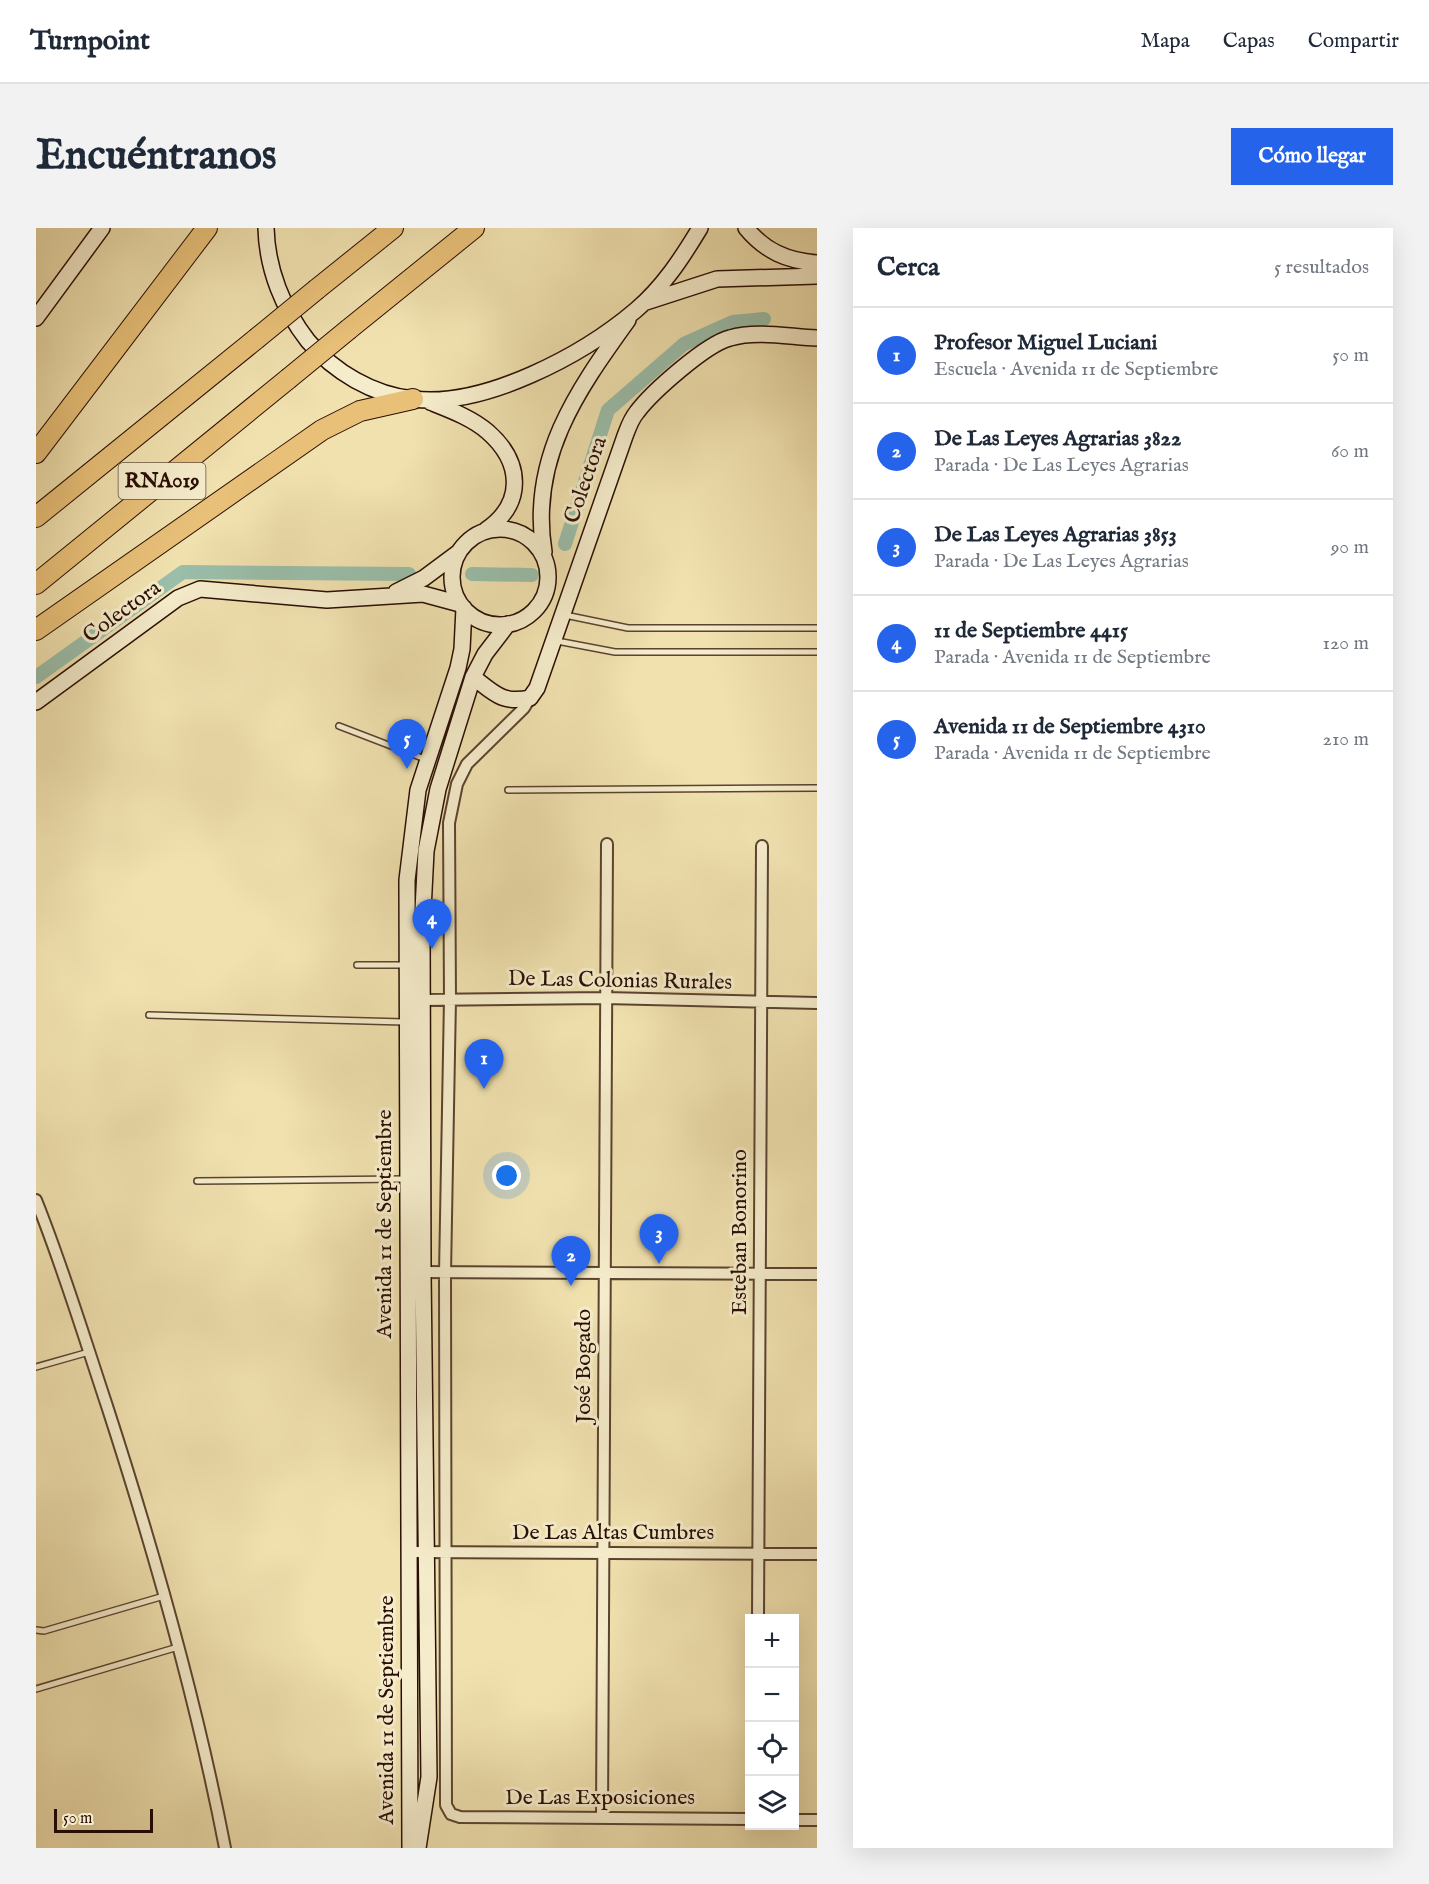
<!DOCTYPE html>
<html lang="es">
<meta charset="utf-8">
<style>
body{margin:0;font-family:"IM FELL English",serif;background:#f2f2f3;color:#1f2937}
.controls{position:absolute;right:18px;bottom:18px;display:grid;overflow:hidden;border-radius:0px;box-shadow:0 6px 24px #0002}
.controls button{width:54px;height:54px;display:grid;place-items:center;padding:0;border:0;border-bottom:2px solid #e0e1e3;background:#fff;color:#1f2937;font:30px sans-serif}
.scale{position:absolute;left:18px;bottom:15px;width:99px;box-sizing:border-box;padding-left:6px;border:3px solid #290e04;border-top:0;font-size:16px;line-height:21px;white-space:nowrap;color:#290e04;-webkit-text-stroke:4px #f5eccb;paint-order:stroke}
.you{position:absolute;left:471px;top:948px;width:21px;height:21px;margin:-15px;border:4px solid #fff;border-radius:50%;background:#1a73e8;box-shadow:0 0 0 9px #1a73e833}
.badge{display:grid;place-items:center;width:39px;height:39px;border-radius:50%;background:#2563eb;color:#fff;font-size:20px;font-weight:700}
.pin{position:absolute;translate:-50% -50px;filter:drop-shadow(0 2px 3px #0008)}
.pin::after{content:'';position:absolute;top:32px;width:21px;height:18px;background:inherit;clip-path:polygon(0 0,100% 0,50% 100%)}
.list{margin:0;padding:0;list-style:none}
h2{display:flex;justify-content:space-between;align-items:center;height:78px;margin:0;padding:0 24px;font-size:26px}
h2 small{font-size:20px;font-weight:400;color:#747a83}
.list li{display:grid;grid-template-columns:39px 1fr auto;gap:18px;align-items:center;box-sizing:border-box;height:96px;padding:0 24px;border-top:2px solid #e0e1e3}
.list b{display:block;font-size:22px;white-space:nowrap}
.list p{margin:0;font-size:20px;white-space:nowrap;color:#747a83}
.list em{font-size:20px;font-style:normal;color:#747a83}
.icon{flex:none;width:33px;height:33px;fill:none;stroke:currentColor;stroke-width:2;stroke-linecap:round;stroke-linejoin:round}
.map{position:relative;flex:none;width:781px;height:1620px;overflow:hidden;border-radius:0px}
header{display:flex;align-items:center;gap:36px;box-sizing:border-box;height:84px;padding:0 30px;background:#fff;border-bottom:2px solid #e0e1e3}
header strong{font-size:28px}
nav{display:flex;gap:33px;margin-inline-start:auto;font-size:21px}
.intro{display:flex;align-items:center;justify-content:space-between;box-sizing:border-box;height:144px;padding:0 36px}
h1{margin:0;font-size:42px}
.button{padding:15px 27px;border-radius:0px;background:#2563eb;color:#fff;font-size:21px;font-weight:700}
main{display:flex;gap:36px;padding:0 36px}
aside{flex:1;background:#fff;border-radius:0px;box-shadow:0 6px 24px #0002}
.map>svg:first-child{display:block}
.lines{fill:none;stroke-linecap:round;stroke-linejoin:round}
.canal{stroke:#9abeaa;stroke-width:14}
.lane-casing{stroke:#5b432f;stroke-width:8}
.street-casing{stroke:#5b432f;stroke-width:14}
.secondary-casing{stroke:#290e04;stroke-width:18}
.highway-casing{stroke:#290e04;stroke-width:22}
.lane{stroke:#f5eccb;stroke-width:5}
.street{stroke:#f5eccb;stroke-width:10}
.secondary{stroke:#f5eccb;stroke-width:15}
.highway{stroke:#e8c078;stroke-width:20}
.highway-bridge-casing{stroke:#290e04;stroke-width:22;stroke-linecap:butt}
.highway-bridge{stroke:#e8c078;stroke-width:20}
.labels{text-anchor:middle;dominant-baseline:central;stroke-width:6;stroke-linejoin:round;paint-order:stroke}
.shield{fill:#f5eccb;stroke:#665140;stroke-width:1.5}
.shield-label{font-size:21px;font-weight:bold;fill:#290e04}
.street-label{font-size:22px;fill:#290e04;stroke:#f5eccb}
</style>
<header>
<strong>Turnpoint</strong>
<nav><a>Mapa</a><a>Capas</a><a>Compartir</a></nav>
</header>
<div class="intro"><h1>Encuéntranos</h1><a class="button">Cómo llegar</a></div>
<main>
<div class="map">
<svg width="781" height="1620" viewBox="0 0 781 1620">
<rect width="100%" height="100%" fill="#f0e1af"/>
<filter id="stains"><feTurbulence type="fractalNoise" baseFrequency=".00333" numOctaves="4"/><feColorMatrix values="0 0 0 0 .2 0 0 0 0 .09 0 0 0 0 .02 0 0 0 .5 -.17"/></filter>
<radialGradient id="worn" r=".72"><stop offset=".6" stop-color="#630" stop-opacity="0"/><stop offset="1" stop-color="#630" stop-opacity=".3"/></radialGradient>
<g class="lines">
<path class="canal" d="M529 316 572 182 648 116 697 94 728 91
M436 346 496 347
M0 449 147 344 373 346"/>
<g class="lane-casing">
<path id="lane" d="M529 387 592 400H781
M521 413 579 424H781
M303 498 389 531
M472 562 781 560
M321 737H369
M113 787 368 794
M161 953 369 951
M0 1139 53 1124
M0 1402 8 1403 128 1368
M0 1461 142 1419"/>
</g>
<g class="street-casing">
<path id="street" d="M494 470 488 480 431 536 421 556 413 595 414 771 409 1045 410 1577 415 1586 424 1589 714 1591
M386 772 569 770 781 775
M0 972C27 1039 48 1109 71 1178 118 1323 160 1470 189 1620
M382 1044 781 1046
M374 1324 781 1326
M722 1390 726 618
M566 1589 571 616
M758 1592H781"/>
</g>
<g class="secondary-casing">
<path id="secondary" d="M230 0C231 41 247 81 272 113 298 144 337 167 377 171 448 180 547 127 600 82 627 59 646 30 664 0
M710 0C729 23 751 33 781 35
M610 74 681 51 781 48
M0 90 66 0
M394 174C414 182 436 190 452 204 486 234 489 275 450 302
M416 349a48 48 0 1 1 96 0a48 48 0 1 1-96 0Z
M508 324C493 231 540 164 592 92
M360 364 388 350 423 324
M437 449C458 465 466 476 494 470L501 460 589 208C592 200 595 191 601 184 616 164 670 116 694 110 720 102 754 109 781 110
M0 474 142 370 164 361 291 372 387 366 424 376
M374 1620 371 652 382 562 422 440 426 421 428 380
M382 1620 393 1549 387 1044 386 702 390 623 402 561 437 449 449 426 472 396"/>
</g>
<g class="highway-casing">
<path id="highway" d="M281 61 357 0
M313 101 438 0
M0 225 171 0
M0 289 220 111
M0 356 252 151
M0 402 286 202 324 183 377 171"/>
</g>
<use href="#lane" class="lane"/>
<use href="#street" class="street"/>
<use href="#secondary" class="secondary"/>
<use href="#highway" class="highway"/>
<g class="highway-bridge-casing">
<path id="highway-bridge" d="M220 111 281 61
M252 151 313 101"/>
</g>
<use href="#highway-bridge" class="highway-bridge"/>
</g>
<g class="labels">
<rect class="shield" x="82.5" y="235" width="87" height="36" rx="4.5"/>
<g class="shield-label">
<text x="126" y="253">RNA019</text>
</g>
<g class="street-label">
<text transform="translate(550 252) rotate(-71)">Colectora</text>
<text transform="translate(86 384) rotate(-36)">Colectora</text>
<text transform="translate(584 753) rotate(1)">De Las Colonias Rurales</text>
<text transform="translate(349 996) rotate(-90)">Avenida 11 de Septiembre</text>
<text transform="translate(704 1004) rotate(-90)">Esteban Bonorino</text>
<text transform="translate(548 1138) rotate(-90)">José Bogado</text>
<text x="577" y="1305">De Las Altas Cumbres</text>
<text transform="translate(351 1482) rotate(-90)">Avenida 11 de Septiembre</text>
<text x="564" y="1570">De Las Exposiciones</text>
</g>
</g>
<rect width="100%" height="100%" filter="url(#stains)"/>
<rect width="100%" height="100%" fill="url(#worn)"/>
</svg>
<div class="controls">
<button>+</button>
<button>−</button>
<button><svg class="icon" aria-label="locate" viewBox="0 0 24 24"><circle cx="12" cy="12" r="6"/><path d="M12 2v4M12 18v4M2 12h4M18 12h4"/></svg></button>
<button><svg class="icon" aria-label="layers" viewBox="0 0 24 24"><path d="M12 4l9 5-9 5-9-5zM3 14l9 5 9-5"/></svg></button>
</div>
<div class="scale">50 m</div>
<div class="you"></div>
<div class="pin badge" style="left:448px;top:861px">1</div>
<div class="pin badge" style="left:535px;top:1058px">2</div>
<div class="pin badge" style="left:623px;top:1036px">3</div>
<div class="pin badge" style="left:396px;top:721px">4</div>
<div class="pin badge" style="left:371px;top:541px">5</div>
</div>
<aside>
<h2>Cerca<small>5 resultados</small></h2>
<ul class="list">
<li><span class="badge">1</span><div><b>Profesor Miguel Luciani</b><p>Escuela · Avenida 11 de Septiembre</p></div><em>50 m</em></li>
<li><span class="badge">2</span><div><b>De Las Leyes Agrarias 3822</b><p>Parada · De Las Leyes Agrarias</p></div><em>60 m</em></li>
<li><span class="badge">3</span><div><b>De Las Leyes Agrarias 3853</b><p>Parada · De Las Leyes Agrarias</p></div><em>90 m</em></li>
<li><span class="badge">4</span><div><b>11 de Septiembre 4415</b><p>Parada · Avenida 11 de Septiembre</p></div><em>120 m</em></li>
<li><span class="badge">5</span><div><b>Avenida 11 de Septiembre 4310</b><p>Parada · Avenida 11 de Septiembre</p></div><em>210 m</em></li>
</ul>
</aside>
</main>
